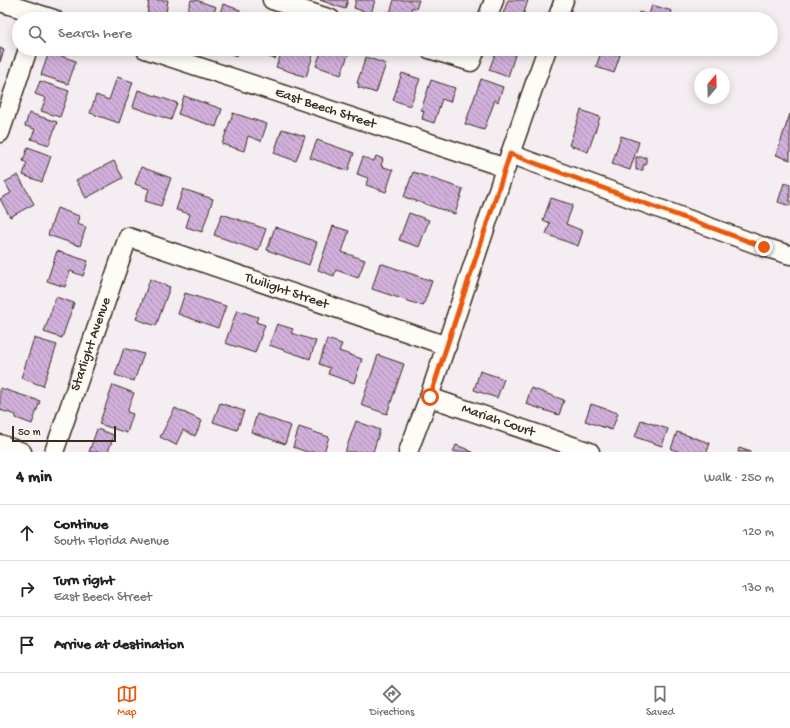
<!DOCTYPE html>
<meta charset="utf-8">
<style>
body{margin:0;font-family:"Gochi Hand",sans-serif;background:#f6f6f6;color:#202124}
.compass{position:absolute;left:694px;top:68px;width:36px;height:36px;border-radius:50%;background:#fff;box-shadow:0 2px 10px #0003;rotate:19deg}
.scale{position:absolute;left:12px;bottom:10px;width:104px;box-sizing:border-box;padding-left:4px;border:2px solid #3b2a1e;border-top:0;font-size:11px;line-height:14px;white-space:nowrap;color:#3b2a1e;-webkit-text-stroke:3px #fdfcf7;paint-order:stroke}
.stop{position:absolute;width:12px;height:12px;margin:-9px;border:3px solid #ea580c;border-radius:50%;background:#fff}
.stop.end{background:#ea580c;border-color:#fff;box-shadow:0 1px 4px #0008}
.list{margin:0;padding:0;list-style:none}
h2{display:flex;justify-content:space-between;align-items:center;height:52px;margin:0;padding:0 16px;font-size:17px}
h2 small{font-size:13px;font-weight:400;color:#757577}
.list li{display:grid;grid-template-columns:26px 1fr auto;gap:12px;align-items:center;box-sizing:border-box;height:56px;padding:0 16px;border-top:1px solid #e0e0e0}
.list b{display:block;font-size:15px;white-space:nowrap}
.list p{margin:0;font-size:13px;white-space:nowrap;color:#757577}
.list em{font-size:13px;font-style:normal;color:#757577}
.icon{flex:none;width:22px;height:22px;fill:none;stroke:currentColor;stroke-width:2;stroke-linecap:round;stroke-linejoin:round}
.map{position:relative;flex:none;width:790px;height:452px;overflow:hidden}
.search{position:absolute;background:#fff;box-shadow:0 2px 10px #0003;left:12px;right:12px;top:12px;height:44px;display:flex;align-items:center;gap:10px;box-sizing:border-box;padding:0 14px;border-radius:22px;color:#757577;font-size:15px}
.sheet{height:220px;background:#fff}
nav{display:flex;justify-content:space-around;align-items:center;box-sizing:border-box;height:56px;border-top:1px solid #e0e0e0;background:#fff;font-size:11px;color:#757577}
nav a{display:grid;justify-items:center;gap:2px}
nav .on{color:#ea580c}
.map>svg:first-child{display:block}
.building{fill:url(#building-back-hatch);stroke:#3b2a1e}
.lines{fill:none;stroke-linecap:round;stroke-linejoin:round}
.minor-casing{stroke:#3b2a1e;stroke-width:21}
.minor{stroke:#fdfcf7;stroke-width:18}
.route{stroke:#ea580c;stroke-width:5}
.labels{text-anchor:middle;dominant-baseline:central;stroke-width:3.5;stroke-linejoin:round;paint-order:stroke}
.street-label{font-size:14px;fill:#3b2a1e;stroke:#fdfcf7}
</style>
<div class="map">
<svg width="790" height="452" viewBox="0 0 790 452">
<defs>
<pattern id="building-back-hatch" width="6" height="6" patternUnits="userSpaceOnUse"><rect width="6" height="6" fill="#d1b0db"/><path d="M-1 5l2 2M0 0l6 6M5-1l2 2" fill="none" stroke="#ab8fb1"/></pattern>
</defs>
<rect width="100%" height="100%" fill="#f4edf1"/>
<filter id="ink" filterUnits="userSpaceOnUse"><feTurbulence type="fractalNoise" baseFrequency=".025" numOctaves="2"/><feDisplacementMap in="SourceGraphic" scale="8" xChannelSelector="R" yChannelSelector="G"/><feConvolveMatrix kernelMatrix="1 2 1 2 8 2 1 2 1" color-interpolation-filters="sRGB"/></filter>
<g filter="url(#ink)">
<path class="building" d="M149 0H168L165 19 147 16Z
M191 0H196L216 7 212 19H185Z
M320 0H348L345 9Z
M356 0H375L371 14 354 8Z
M394 0H419L416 9 412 7 410 14 420 18 419 19H400V17L390 13Z
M508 0H528L522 19H517L503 14Z
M223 4 240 10 237 19H218Z
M652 5 672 11 669 19H637L639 12 649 15Z
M0 48 4 50 0 62Z
M224 49H240L237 56 223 51Z
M245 49H278L275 59Z
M283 49H315L306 77 276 67Z
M322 49 330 52 331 49H350L341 75 316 66Z
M497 49H517L508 77 489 70Z
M602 49H622L614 73 596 67Z
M49 52 76 61 68 84 41 75Z
M366 57 386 64 376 93 358 87 359 84 357 83Z
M402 73 420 79 410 106 393 100Z
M117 77 133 82 119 123 90 113 96 95 109 100Z
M481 79 503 87 498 102 495 100 484 130 465 124Z
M431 80 455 88 450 102 442 99 434 123 422 119 424 111 421 110Z
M40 81 69 91 60 117 41 111 46 98 35 94Z
M138 90 177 103 171 120 133 107Z
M184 96 222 109 216 127 178 114Z
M581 110 600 117 588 152 569 145Z
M29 113 57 122 49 145 31 139 35 129 25 126Z
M233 113 267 124 261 141 248 136 244 151 222 144Z
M790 114V160L776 155Z
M282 129 305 136 296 161 274 153Z
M621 136 639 142 630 170 612 164Z
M317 140 354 153 348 171 310 158Z
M28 147 51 156 42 182 23 175 27 163 23 161Z
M376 156 383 159 381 166 393 170 386 192 366 185 368 178 357 174 363 157 374 161Z
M636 157H646V165H643V170H636Z
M114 161 123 178 86 198 76 180Z
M141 167 171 178 161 206 145 201 149 189 135 184Z
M413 172 463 189 455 214 404 197Z
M18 175 34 204 10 217 0 199 11 193 5 182Z
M784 183 790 185V206L778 202Z
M183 189 213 199 202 232 186 227 190 214 176 210Z
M551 198 573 205 566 224 583 231 578 246 546 234 550 223 543 220Z
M57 208 79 216 77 224 86 227 80 246 48 235Z
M409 213 429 220 419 247 399 240Z
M222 214 266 229 258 251 214 235Z
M333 226 349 231 342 252 365 260 358 278 336 270 334 276 318 270Z
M275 227 317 242 309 265 267 250Z
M57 251 88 261 83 276 70 271 65 287 47 281Z
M380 263 432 281 423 306 372 289Z
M150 279 170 287 156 326 136 319Z
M185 293 226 306 218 328 178 314Z
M56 297 74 303 62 338 44 332Z
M237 310 258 317 256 322 265 325 255 353 225 343Z
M277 324 293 329 291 333 316 341 310 359 269 345Z
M34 338 57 345 43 386 21 378Z
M327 339 342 344 339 351 362 359 354 383 328 374 330 368 319 364Z
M124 348 144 354 134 381 115 375Z
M378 355 404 364 387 414 361 405Z
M480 371 504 379 497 398 474 390Z
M113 385 134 393 127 412 133 414 127 433 99 424Z
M0 388 40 401 32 424 16 418V415L0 410Z
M531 388 564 400 559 415 526 404Z
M220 403 244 411 237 430 213 422Z
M591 404 618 413 612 430 585 421Z
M175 408 202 421 195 436 183 430 176 445 160 437Z
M257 414 291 426 285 444 251 432Z
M641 420 668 429 662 446 635 437Z
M356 421 380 430 373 452H345Z
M299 427 329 437 324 452H307L293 447Z
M97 429 114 435 108 452H89Z
M677 432 710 443 707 452H680L671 449Z
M456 445 469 450V451L473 452H453Z
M739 448 751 452H738Z"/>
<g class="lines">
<g class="minor-casing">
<g id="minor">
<path d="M272 0 331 19"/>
<path d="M0 2 54 19"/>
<path d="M487 19 494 0"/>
<path d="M557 19 564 0"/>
<path id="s1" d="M145 49 506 168"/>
<path d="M429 49 471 62 476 49"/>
<path d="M0 133 28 49"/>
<path d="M510 154 764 247 790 255"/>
<path id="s2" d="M429 397 590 452"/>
<path d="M0 444 22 452"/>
<path id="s3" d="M54 452 128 237 447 346"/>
<path d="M408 452 429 397 510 154 547 49"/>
</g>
</g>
<use href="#minor" class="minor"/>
</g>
</g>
<g class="lines" filter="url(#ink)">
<path class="route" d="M430 397 510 154 764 247"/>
</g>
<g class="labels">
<g class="street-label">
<text stroke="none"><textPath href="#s1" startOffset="190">East Beech Street</textPath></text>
<text stroke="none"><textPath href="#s3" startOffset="395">Twilight Street</textPath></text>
<text stroke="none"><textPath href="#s3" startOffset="114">Starlight Avenue</textPath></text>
<text stroke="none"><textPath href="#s2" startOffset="73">Mariah Court</textPath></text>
</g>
</g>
</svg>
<svg class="compass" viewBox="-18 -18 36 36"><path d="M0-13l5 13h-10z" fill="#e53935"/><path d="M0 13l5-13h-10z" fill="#757577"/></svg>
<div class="scale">50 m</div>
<div class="stop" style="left:430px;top:397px"></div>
<div class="stop end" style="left:764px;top:247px"></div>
<div class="search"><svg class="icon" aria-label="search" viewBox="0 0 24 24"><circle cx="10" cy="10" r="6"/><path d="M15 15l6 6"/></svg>Search here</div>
</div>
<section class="sheet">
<h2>4 min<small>Walk · 250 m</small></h2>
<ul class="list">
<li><svg class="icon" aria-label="ahead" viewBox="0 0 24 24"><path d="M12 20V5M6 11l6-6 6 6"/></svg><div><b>Continue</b><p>South Florida Avenue</p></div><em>120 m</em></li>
<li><svg class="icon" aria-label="right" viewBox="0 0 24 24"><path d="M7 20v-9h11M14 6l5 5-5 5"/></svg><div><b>Turn right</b><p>East Beech Street</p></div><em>130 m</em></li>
<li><svg class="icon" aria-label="arrive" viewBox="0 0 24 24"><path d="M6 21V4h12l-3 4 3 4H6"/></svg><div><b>Arrive at destination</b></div></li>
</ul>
</section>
<nav>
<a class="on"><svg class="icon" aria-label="map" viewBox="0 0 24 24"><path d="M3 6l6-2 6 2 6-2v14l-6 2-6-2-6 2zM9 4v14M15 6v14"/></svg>Map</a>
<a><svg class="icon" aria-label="directions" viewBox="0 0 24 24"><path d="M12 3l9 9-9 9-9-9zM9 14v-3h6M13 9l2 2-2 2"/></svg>Directions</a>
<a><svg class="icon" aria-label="saved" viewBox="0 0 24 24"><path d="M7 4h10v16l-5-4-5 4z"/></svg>Saved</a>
</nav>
